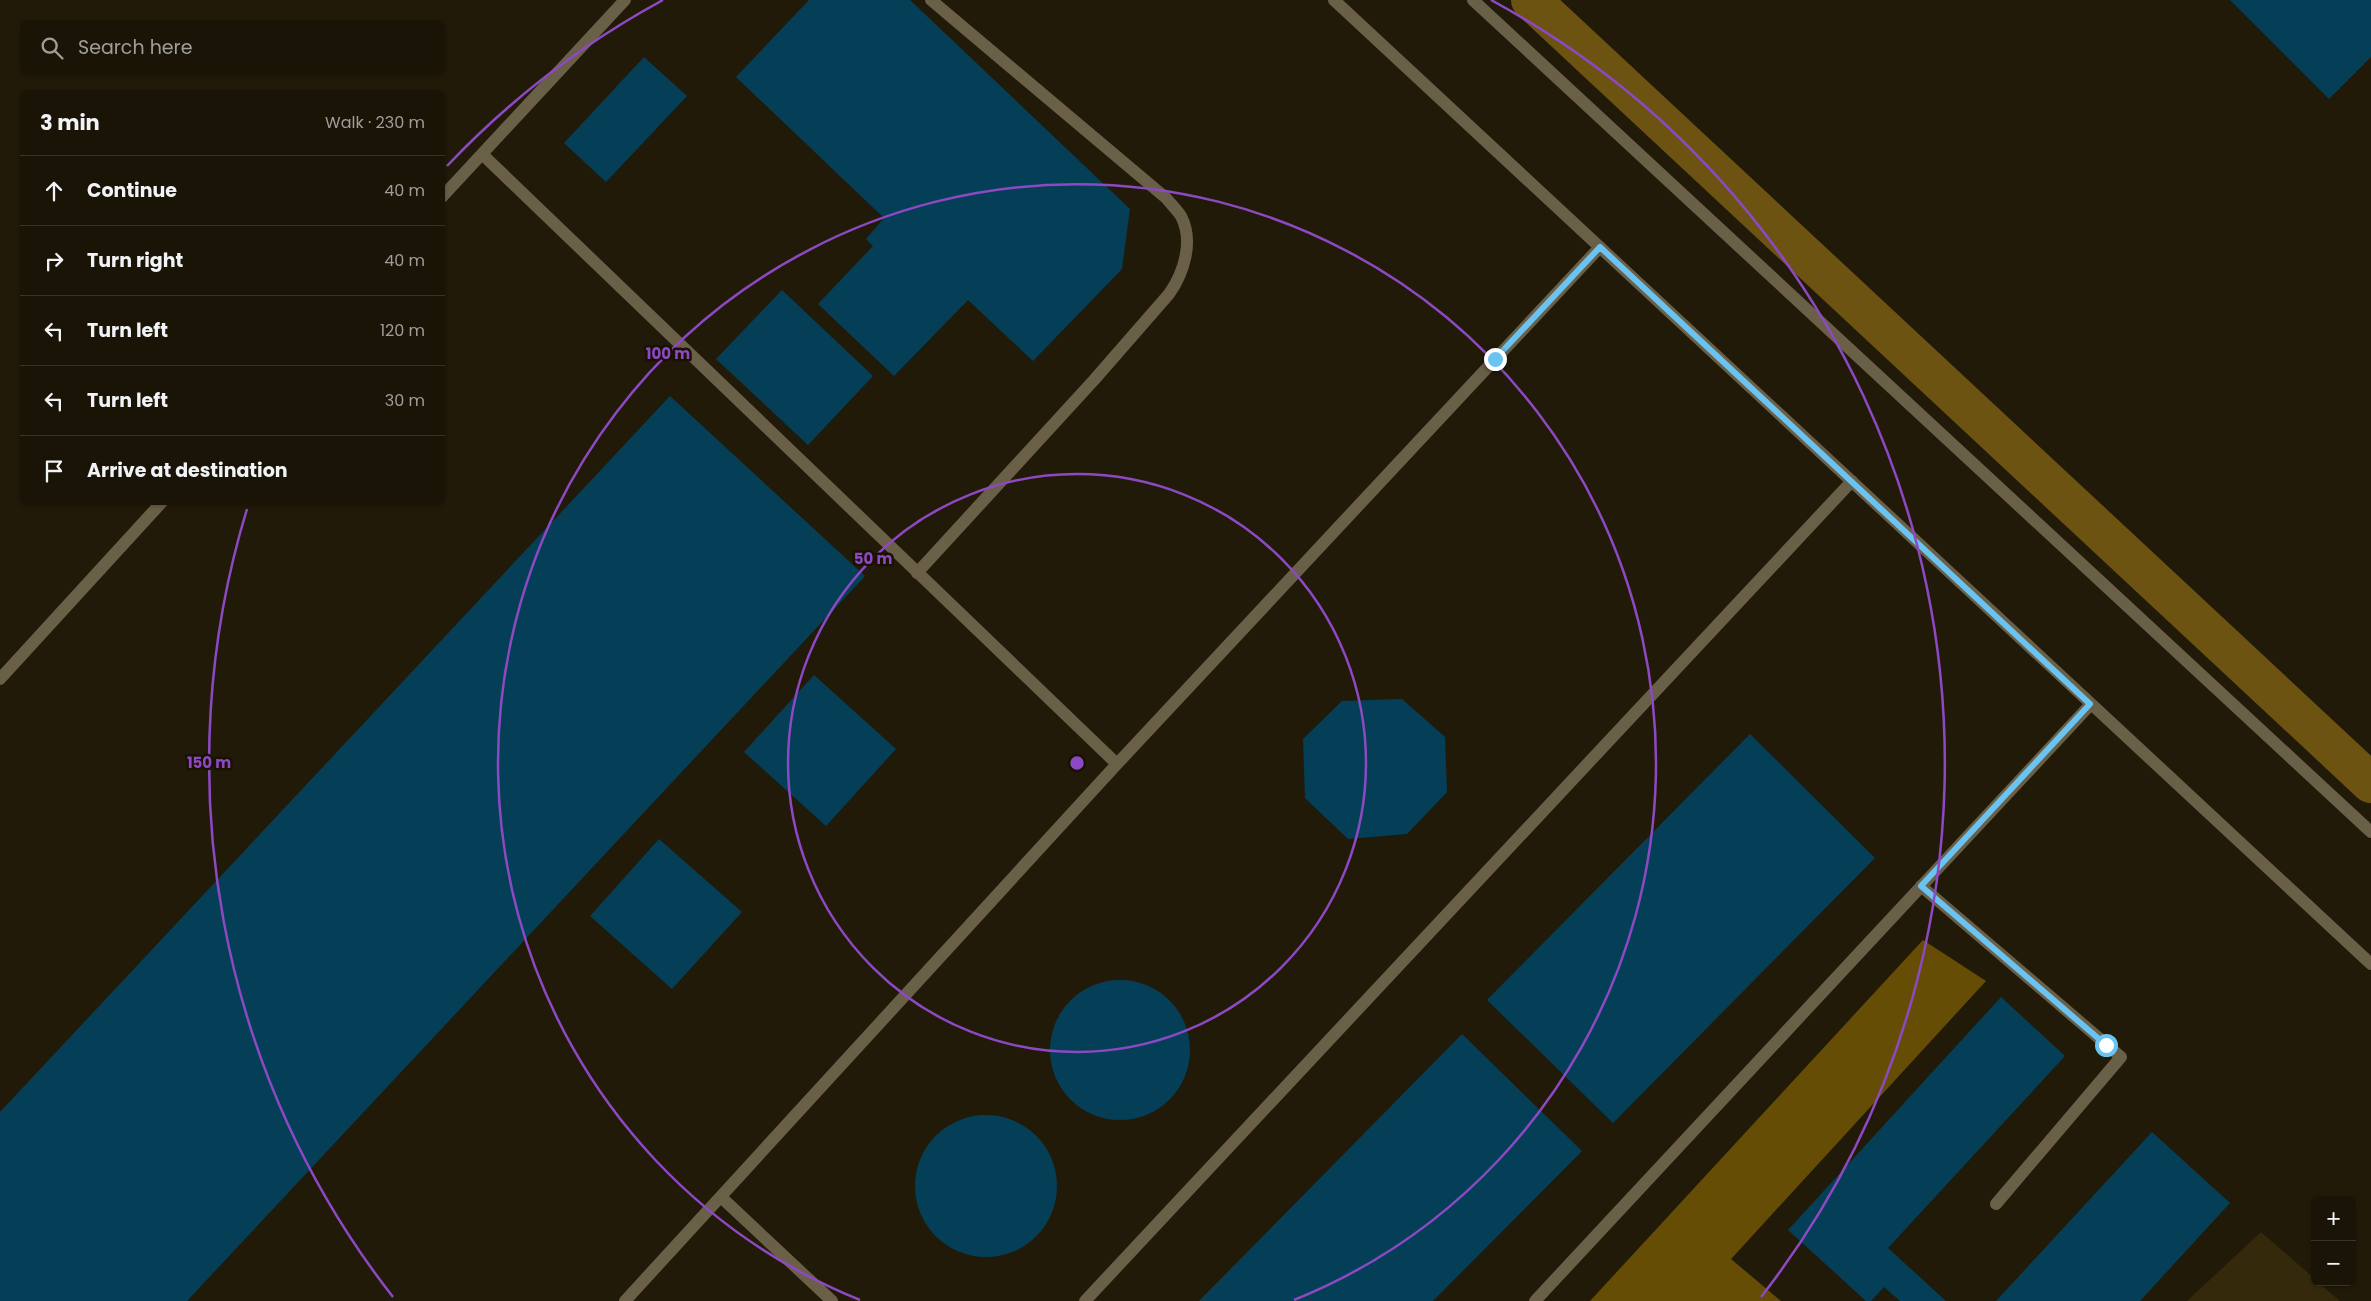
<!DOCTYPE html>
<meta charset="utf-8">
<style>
body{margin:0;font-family:Poppins,sans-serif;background:#272115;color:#f1f3f6}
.controls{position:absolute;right:15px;bottom:15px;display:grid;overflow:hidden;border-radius:8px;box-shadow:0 1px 4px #0004}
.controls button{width:45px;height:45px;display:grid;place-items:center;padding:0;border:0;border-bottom:1px solid #383328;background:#1a1407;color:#f1f3f6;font:25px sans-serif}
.stop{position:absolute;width:15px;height:15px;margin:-11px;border:4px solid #6ac3f1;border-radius:50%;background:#fff}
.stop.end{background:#6ac3f1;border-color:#fff;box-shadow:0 1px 5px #0008}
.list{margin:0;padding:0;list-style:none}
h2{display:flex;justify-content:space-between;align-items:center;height:65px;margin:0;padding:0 20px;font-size:21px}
h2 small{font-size:16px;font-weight:400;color:#9f9e9b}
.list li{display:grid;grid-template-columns:32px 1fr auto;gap:15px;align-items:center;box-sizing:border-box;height:70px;padding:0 20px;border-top:1px solid #383328}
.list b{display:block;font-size:19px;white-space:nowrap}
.list em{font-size:16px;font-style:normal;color:#9f9e9b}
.icon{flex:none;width:28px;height:28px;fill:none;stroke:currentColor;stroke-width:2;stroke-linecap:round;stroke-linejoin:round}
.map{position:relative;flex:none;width:2371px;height:1301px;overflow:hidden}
.search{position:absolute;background:#1a1407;box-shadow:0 1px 4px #0004;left:20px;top:20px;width:425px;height:55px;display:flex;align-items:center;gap:12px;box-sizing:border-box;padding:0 18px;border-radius:8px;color:#9f9e9b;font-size:19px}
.panel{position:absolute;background:#1a1407;box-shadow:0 1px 4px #0004;left:20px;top:90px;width:425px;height:415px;border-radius:8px}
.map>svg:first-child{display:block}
.green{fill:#35290c}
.forest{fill:#664d06}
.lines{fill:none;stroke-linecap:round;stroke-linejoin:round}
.canal{stroke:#6c5311;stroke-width:40}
.building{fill:#043f57}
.minor{stroke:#6a5f47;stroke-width:12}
.route{stroke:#6ac3f1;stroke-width:6}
.ring{fill:none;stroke:#8d49c4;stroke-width:2.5}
.centre{fill:#8d49c4;stroke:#191102;stroke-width:2.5}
.ring-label{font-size:15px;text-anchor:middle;font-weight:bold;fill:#8d49c4;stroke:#191102;stroke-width:5;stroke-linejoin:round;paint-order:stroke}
</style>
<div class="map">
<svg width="2371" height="1301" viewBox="0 0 2371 1301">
<rect width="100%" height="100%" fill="#221a09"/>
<path class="green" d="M2261 1232 2315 1279V1282H2318L2340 1301H2187Z"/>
<path class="forest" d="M1923 940 1986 981 1731 1259 1781 1301H1590Z"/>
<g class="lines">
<path class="canal" d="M1531 0 2371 783"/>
</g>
<path class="building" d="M809 0H910L1130 209 1122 269 1033 361 968 300 894 376 818 304 873 246 866 239 884 218 736 77Z
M2230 0H2371V57L2329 99Z
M644 57 687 96 606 182 564 143Z
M782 290 873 376 808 445 716 359Z
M670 396 865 576 187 1301H0V1112Z
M814 675 896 749 826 826 744 752Z
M1402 699 1445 737 1447 792 1407 834 1348 839 1305 798 1303 739 1342 701Z
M1750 734 1875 858 1613 1123 1487 1000Z
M659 839 742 912 672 989 590 916Z
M1050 1050a70 70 0 1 1 140 0a70 70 0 1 1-140 0Z
M2001 997 2065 1056 1888 1248 1946 1301H1900L1884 1287 1871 1301H1866L1788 1230Z
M1462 1034 1582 1151 1433 1301H1199Z
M915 1186a71 71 0 1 1 142 0a71 71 0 1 1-142 0Z
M2152 1132 2230 1203 2140 1301H1996Z"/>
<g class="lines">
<path class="minor" d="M1334 0 2371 964
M1473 0 2371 832
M482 154 1117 764
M442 197 625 0
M917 573 1094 380 1169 294C1184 273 1194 241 1181 216 1177 210 1171 204 1166 198L931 0
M0 679 162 502
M1921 886 2121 1057 1996 1204
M721 1197 832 1301
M625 1301 1117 764 1600 247
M1085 1301 1852 481
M1535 1301 2091 704"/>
</g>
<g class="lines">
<path class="route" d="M1495 359 1600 247 2090 704 1921 886 2106 1045"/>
</g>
<g class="ring">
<circle cx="1077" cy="763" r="289"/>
<path d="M860 1300A579 579 0 1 1 1294 1300"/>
<path d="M393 1297A868 868 0 0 1 247 509M447 166A868 868 0 0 1 663 0M1491 0A868 868 0 0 1 1761 1297"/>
</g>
<circle cx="1077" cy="763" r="8" class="centre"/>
<g class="ring-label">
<text x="668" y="359">100 m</text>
<text x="873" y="564">50 m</text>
<text x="209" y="768">150 m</text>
</g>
</svg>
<div class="controls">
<button>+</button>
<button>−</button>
</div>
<div class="stop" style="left:2106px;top:1045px"></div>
<div class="stop end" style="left:1495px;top:359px"></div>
<div class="search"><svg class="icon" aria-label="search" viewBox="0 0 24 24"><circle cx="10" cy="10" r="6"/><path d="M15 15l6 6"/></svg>Search here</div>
<section class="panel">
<h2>3 min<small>Walk · 230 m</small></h2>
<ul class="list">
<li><svg class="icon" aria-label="ahead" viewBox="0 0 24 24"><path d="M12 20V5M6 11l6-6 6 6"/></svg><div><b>Continue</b></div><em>40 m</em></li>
<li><svg class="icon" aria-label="right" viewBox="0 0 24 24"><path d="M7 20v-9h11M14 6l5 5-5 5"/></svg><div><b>Turn right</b></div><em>40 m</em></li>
<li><svg class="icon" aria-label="left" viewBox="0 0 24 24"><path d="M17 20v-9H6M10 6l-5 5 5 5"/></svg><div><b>Turn left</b></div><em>120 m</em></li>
<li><svg class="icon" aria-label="left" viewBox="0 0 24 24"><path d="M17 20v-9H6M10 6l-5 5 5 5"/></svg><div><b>Turn left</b></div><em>30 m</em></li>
<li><svg class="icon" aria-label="arrive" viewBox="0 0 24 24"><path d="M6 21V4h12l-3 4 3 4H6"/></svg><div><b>Arrive at destination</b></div></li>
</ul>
</section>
</div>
